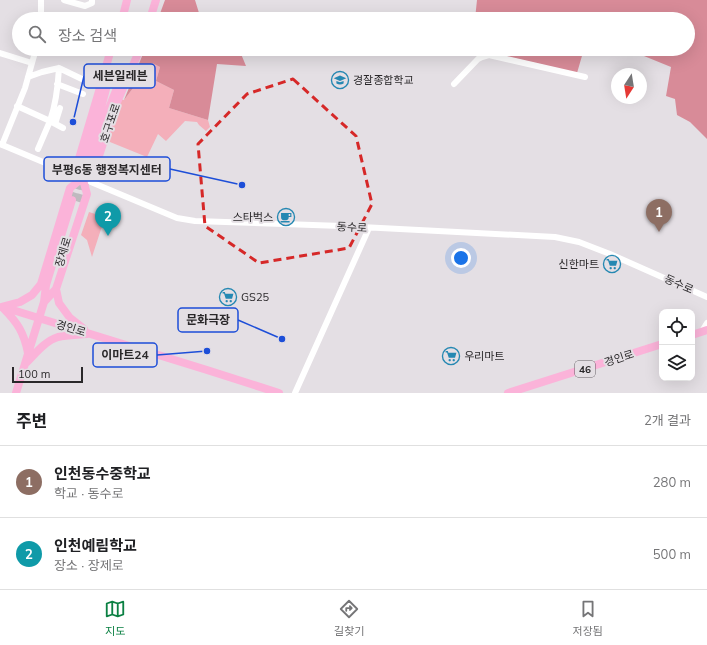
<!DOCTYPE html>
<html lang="ko">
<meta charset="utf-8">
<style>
body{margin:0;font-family:Mulish,"Noto Sans KR",sans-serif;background:#f6f6f6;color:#202124}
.controls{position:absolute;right:12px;bottom:12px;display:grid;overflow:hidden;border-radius:8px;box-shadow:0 4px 16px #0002}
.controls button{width:36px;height:36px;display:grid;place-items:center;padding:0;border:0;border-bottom:1px solid #e0e0e0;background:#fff;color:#202124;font:20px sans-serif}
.compass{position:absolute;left:611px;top:68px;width:36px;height:36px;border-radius:50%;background:#fff;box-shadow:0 4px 16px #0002;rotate:192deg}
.scale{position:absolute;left:12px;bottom:10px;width:71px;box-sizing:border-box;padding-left:4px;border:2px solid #2a282a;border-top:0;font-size:11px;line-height:14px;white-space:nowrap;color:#2a282a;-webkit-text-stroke:3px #e4dfe4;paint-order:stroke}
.you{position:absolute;left:461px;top:258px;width:14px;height:14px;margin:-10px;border:3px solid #fff;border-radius:50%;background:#1a73e8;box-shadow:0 0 0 6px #1a73e833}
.badge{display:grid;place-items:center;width:26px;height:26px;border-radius:50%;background:#0b8043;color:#fff;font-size:13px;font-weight:700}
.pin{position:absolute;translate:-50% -33px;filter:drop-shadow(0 1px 2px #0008)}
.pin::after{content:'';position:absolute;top:21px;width:14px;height:12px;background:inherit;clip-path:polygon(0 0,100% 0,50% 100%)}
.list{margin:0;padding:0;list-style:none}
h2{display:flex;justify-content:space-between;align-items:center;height:52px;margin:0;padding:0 16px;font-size:17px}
h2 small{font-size:13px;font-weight:400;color:#757577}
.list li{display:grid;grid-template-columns:26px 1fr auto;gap:12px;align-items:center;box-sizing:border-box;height:72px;padding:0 16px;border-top:1px solid #e0e0e0}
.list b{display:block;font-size:15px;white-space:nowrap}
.list p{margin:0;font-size:13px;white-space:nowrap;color:#757577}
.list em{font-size:13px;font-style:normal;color:#757577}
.icon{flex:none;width:22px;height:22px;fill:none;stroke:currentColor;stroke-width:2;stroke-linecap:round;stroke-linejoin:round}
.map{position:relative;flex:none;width:707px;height:393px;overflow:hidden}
.search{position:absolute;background:#fff;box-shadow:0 4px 16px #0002;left:12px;right:12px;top:12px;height:44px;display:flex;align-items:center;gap:10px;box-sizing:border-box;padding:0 14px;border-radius:22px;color:#757577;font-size:15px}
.sheet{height:196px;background:#fff}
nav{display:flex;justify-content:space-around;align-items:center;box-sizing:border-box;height:56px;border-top:1px solid #e0e0e0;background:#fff;font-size:11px;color:#757577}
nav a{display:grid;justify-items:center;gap:2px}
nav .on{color:#0b8043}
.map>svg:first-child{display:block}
.green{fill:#f4afba}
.forest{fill:#d88b98}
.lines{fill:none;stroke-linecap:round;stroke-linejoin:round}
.major-tunnel{stroke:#bfbabf;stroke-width:8;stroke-dasharray:8 4;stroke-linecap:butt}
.minor{stroke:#fff;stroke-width:6}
.major{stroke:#fbb3d9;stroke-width:8}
.marked{fill:none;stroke:#d62828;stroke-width:3;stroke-dasharray:8 5;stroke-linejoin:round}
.labels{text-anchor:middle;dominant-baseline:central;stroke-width:4;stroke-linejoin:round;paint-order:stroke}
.shield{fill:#e4dfe4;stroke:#625f62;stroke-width:1}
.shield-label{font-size:10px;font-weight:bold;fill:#2a282a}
.poi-label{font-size:11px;fill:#2a282a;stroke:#e4dfe4;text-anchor:start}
.street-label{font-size:11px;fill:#2a282a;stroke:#e4dfe4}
.leader{fill:none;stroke:#1d4ed8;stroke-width:1.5}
.callout-dot{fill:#1d4ed8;stroke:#e4dfe4;stroke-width:1.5}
.callout{fill:#e4dfe4;stroke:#1d4ed8;stroke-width:1.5}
.callout-label{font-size:12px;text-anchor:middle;font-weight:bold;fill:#2a282a}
</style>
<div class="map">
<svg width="707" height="393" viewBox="0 0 707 393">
<rect width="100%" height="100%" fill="#e4dfe4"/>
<path class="green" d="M152 63 160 67 156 81 174 90 169 108 208 120 210 127 206 131 199 125 197 122 185 121 166 141 158 134 147 157 105 140 120 99 124 100Z
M89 212 105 217 92 257 87 240 81 235Z"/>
<path class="forest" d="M165 0H195L199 13 206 14V19H158Z
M477 0H707V139L690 122 677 115 675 99 666 96 671 67 644 56 634 49H688V19H475Z
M145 49H239L246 66 217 64 208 120 169 108 174 90 156 81 160 67 152 63 124 100Z
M482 49H584L577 73 483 51Z"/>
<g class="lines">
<path class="major-tunnel" d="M72 200 85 161
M79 202 91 163"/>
<path class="minor" d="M41 0V19
M64 0 85 6 92 3V0
M0 53 32 63 25 88 2 145
M32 63 36 49
M59 68 86 81
M28 77 42 72 59 68C58 86 56 104 50 121L63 128
M57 84 83 94
M454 84 478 59 482 57 489 55 585 77
M17 106 50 121 38 149
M55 124 60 108
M0 144 177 218 195 221 342 226 555 237 579 242 610 254 707 297
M702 331 707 323
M295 393 369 228"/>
<path class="major" d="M121 19 124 12 127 0
M150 19 156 0
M85 161 97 123 106 89
M91 163C100 133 109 104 123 75
M56 289 59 303 70 318 84 329
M44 302 56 289 87 194 78 162 100 88 111 49
M1 307 20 302 32 295 41 284 70 188 95 168 115 107 140 49
M3 307 207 370 279 393
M3 308C18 323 24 333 28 353
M692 335 707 330
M26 363C35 354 45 341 58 337 67 335 77 335 87 334
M16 393 44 302 46 285 72 200
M508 393 662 344"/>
</g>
<path class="marked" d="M293 79 356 136 372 204 349 248 259 263 205 226 198 144 247 94Z"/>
<defs>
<g id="school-ring" transform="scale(0.9)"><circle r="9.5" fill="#e4dfe4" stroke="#2588b2" stroke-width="1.5"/><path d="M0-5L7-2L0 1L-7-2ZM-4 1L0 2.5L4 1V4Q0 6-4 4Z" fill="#2588b2"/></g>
<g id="cafe-ring" transform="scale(0.9)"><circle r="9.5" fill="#e4dfe4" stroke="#2588b2" stroke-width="1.5"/><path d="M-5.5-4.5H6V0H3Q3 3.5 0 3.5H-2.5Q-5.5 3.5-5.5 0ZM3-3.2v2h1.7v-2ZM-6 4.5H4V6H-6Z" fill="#2588b2"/></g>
<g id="supermarket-ring" transform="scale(0.9)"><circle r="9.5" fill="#e4dfe4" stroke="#2588b2" stroke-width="1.5"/><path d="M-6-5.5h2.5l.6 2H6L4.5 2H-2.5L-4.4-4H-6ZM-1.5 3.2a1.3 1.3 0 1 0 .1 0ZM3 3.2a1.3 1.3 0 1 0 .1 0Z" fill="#2588b2"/></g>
</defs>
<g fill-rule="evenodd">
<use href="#school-ring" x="340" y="80"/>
<use href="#cafe-ring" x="286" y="217"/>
<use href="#supermarket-ring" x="612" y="264"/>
<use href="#supermarket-ring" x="228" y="297"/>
<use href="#supermarket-ring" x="451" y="356"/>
</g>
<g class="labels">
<rect class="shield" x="575" y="361" width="20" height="16" rx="3"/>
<g class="shield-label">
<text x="585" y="369">46</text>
</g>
<g class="poi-label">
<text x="353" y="80">경잘종합학교</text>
<text x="273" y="217" text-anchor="end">스타벅스</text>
<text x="599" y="264" text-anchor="end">신한마트</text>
<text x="241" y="297">GS25</text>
<text x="464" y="356">우리마트</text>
</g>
<g class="street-label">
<text transform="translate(110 123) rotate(-71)">호구포로</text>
<text transform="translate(352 227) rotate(3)">동수로</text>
<text transform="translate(63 252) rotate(-73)">장제로</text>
<text transform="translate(679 284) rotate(24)">동수로</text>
<text transform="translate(71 328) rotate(17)">경인로</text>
<text transform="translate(619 358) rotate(-18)">경인로</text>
</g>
</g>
<path class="leader" d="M73 122L84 76M242 185L170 169M282 339L238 320M207 351L157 355"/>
<g class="callout-dot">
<circle cx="73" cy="122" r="4"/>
<circle cx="242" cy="185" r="4"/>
<circle cx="282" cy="339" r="4"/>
<circle cx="207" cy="351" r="4"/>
</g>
<g class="callout">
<rect x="84" y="64" width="71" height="24" rx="4"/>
<rect x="44" y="157" width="126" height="24" rx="4"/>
<rect x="178" y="308" width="60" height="24" rx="4"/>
<rect x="93" y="343" width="64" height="24" rx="4"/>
</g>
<g class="callout-label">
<text x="120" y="80">세븐일레븐</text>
<text x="107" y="174">부평6동 행정복지센터</text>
<text x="208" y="324">문화극장</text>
<text x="125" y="359">이마트24</text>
</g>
</svg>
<div class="controls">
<button><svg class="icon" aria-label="locate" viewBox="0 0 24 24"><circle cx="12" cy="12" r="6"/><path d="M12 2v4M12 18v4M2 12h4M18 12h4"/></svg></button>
<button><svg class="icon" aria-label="layers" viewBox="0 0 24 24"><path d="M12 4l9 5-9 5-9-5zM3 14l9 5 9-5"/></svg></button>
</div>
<svg class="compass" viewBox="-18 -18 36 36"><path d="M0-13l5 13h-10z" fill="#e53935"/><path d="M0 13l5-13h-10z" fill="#757577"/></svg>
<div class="scale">100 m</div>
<div class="you"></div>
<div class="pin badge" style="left:659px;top:232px;background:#8d6e63">1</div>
<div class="pin badge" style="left:108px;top:236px;background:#0f9aa8">2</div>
<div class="search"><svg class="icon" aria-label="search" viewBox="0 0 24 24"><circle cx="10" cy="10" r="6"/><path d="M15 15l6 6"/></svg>장소 검색</div>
</div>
<section class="sheet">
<h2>주변<small>2개 결과</small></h2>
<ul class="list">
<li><span class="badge" style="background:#8d6e63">1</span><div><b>인천동수중학교</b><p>학교 · 동수로</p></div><em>280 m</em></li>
<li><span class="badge" style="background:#0f9aa8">2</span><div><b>인천예림학교</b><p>장소 · 장제로</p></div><em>500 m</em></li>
</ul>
</section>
<nav>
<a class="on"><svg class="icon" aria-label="map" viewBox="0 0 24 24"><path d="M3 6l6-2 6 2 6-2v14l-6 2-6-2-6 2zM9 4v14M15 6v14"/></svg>지도</a>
<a><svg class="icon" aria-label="directions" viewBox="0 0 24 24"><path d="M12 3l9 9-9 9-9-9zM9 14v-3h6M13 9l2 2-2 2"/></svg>길찾기</a>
<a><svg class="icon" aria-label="saved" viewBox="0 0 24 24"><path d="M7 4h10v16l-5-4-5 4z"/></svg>저장됨</a>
</nav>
